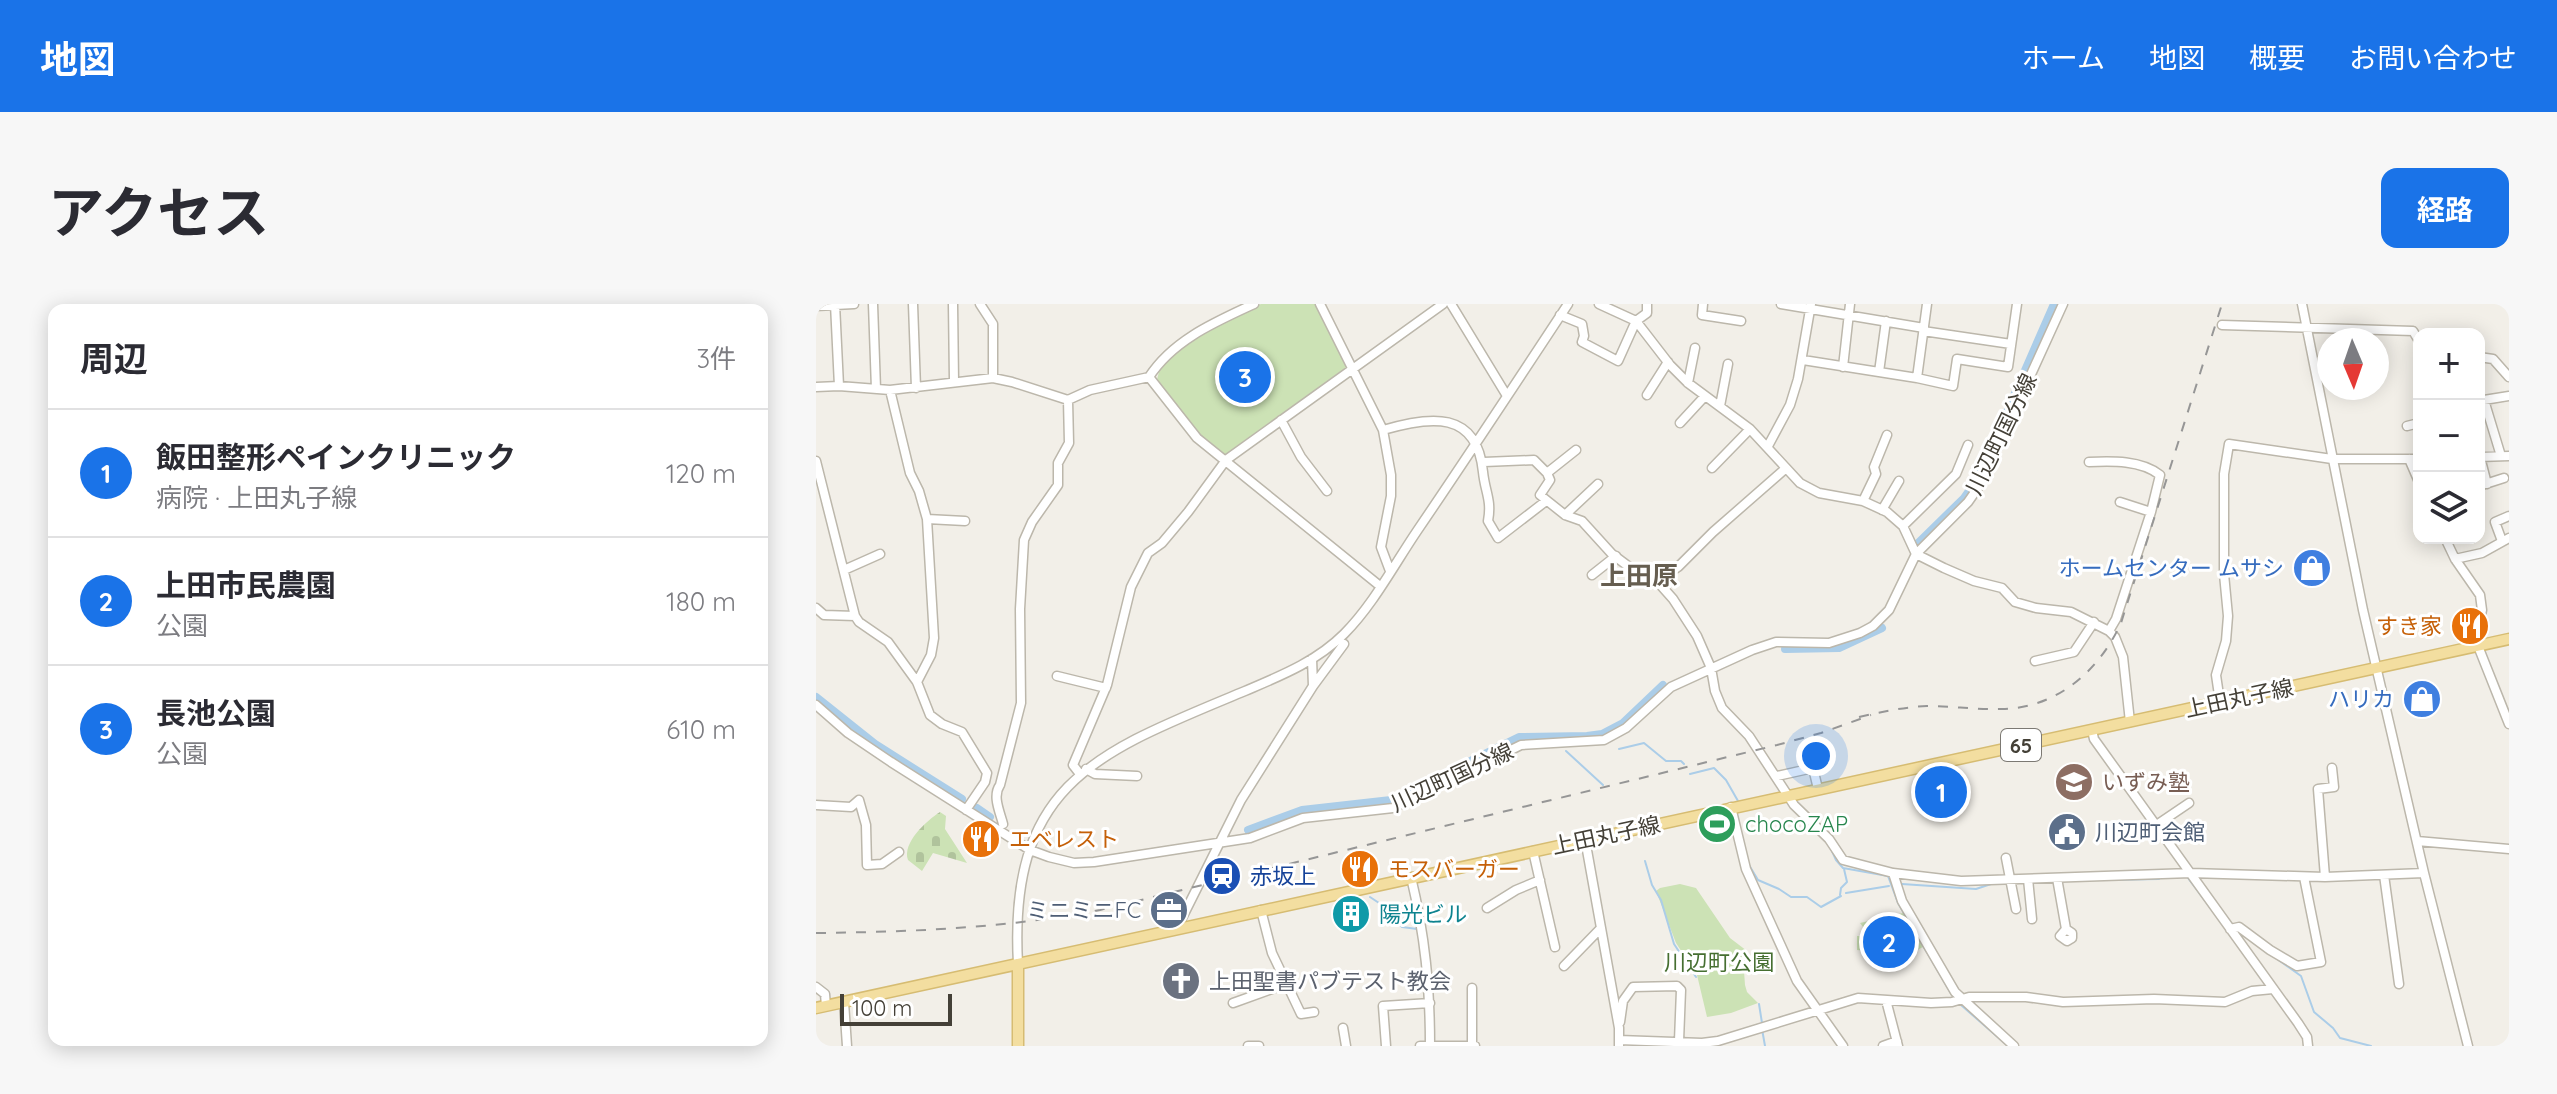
<!DOCTYPE html>
<html lang="ja">
<meta charset="utf-8">
<style>
body{margin:0;font-family:Quicksand,"Noto Sans JP",sans-serif;background:#f7f7f7;color:#2b2b33}
.controls{position:absolute;right:24px;top:24px;display:grid;overflow:hidden;border-radius:16px;box-shadow:0 4px 20px #0003}
.controls button{width:72px;height:72px;display:grid;place-items:center;padding:0;border:0;border-bottom:2px solid #e1e1e2;background:#fff;color:#2b2b33;font:40px sans-serif}
.compass{position:absolute;left:1501px;top:24px;width:72px;height:72px;border-radius:50%;background:#fff;box-shadow:0 4px 20px #0003;rotate:178deg}
.scale{position:absolute;left:24px;bottom:20px;width:112px;box-sizing:border-box;padding-left:8px;border:4px solid #444037;border-top:0;font-size:22px;line-height:28px;white-space:nowrap;color:#444037;-webkit-text-stroke:6px #fff;paint-order:stroke}
.you{position:absolute;left:1000px;top:452px;width:28px;height:28px;margin:-20px;border:6px solid #fff;border-radius:50%;background:#1a73e8;box-shadow:0 0 0 12px #1a73e833}
.badge{display:grid;place-items:center;width:52px;height:52px;border-radius:50%;background:#1a73e8;color:#fff;font-size:26px;font-weight:700}
.pin{position:absolute;translate:-50% -50%;border:4px solid #fff;box-shadow:0 2px 8px #0006}
.list{margin:0;padding:0;list-style:none}
h2{display:flex;justify-content:space-between;align-items:center;height:104px;margin:0;padding:0 32px;font-size:34px}
h2 small{font-size:26px;font-weight:400;color:#7c7c81}
.list li{display:grid;grid-template-columns:52px 1fr auto;gap:24px;align-items:center;box-sizing:border-box;height:128px;padding:0 32px;border-top:2px solid #e1e1e2}
.list b{display:block;font-size:30px;white-space:nowrap}
.list p{margin:0;font-size:26px;white-space:nowrap;color:#7c7c81}
.list em{font-size:26px;font-style:normal;color:#7c7c81}
.icon{flex:none;width:44px;height:44px;fill:none;stroke:currentColor;stroke-width:2;stroke-linecap:round;stroke-linejoin:round}
.map{position:relative;flex:none;width:1693px;height:742px;overflow:hidden;border-radius:16px}
header{display:flex;align-items:center;gap:48px;box-sizing:border-box;height:112px;padding:0 40px;background:#1a73e8;color:#fff}
header strong{font-size:38px}
nav{display:flex;gap:44px;margin-inline-start:auto;font-size:28px}
.intro{display:flex;align-items:center;justify-content:space-between;box-sizing:border-box;height:192px;padding:0 48px}
h1{margin:0;font-size:56px}
.button{padding:20px 36px;border-radius:16px;background:#1a73e8;color:#fff;font-size:28px;font-weight:700}
main{display:flex;gap:48px;padding:0 48px}
aside{flex:1;background:#fff;border-radius:16px;box-shadow:0 4px 20px #0003}
.map>svg:first-child{display:block}
.green{fill:#cce2b5}
.cemetery{fill:url(#cemetery-stones)}
.lines{fill:none;stroke-linecap:round;stroke-linejoin:round}
.stream{stroke:#abcde8;stroke-width:2}
.canal{stroke:#abcde8;stroke-width:8}
.minor-casing{stroke:#bcb7ab;stroke-width:11}
.major-casing{stroke:#d6bc72;stroke-width:13}
.minor{stroke:#fff;stroke-width:8}
.major{stroke:#f3dea0;stroke-width:10}
.rail{stroke:#969696;stroke-width:2;stroke-dasharray:10 10;stroke-linecap:butt}
.labels{text-anchor:middle;dominant-baseline:central;stroke-width:6;stroke-linejoin:round;paint-order:stroke}
.shield{fill:#fff;stroke:#7c7973;stroke-width:2}
.shield-label{font-size:20px;font-weight:bold;fill:#444037}
.street-label{font-size:22px;fill:#444037;stroke:#fff}
.shop-label{font-size:22px;fill:#366cbe;stroke:#fff;text-anchor:end}
.food-label{font-size:22px;fill:#c56008;stroke:#fff;text-anchor:start}
.education-label{font-size:22px;fill:#785e54;stroke:#fff;text-anchor:start}
.leisure-label{font-size:22px;fill:#27864d;stroke:#fff;text-anchor:start}
.service-label{font-size:22px;fill:#4e5e75;stroke:#fff;text-anchor:start}
.transit-label{font-size:22px;fill:#164399;stroke:#fff;text-anchor:start}
.culture-label{font-size:22px;fill:#0d838f;stroke:#fff;text-anchor:start}
.park-label{font-size:22px;fill:#466f31;stroke:#fff}
.worship-label{font-size:22px;fill:#5b616d;stroke:#fff;text-anchor:start}
.quarter-label{font-size:26px;font-weight:bold;fill:#665e50;stroke:#fff}
</style>
<header>
<strong>地図</strong>
<nav><a>ホーム</a><a>地図</a><a>概要</a><a>お問い合わせ</a></nav>
</header>
<div class="intro"><h1>アクセス</h1><a class="button">経路</a></div>
<main>
<aside>
<h2>周辺<small>3件</small></h2>
<ul class="list">
<li><span class="badge">1</span><div><b>飯田整形ペインクリニック</b><p>病院 · 上田丸子線</p></div><em>120 m</em></li>
<li><span class="badge">2</span><div><b>上田市民農園</b><p>公園</p></div><em>180 m</em></li>
<li><span class="badge">3</span><div><b>長池公園</b><p>公園</p></div><em>610 m</em></li>
</ul>
</aside>
<div class="map">
<svg width="1693" height="742" viewBox="0 0 1693 742">
<defs>
<pattern id="cemetery-stones" width="16" height="16" patternUnits="userSpaceOnUse" patternTransform="scale(2)"><rect width="16" height="16" fill="#cce2b5"/><path d="M2 7V4a2 2 0 0 1 4 0v3zM10 15v-3a2 2 0 0 1 4 0v3z" fill="#b0c39c"/></pattern>
</defs>
<rect width="100%" height="100%" fill="#f2efe8"/>
<path class="green" d="M445 0H501L532 62 413 150H402L383 133 341 79C342 42 415 13 445 0Z
M864 580 880 584 914 634 931 647 928 667 929 681 931 688 942 699 915 709 891 713 881 671 860 639 840 587 844 584Z
M1087 609 1107 643 1068 663 1066 648 1041 646V632H1054L1044 619Z"/>
<path class="cemetery" d="M124 508 130 512 129 525 151 559 117 549 106 567 92 556C86 539 110 517 124 508Z"/>
<g class="lines">
<path class="stream" d="M803 445 828 439 850 457H865L868 460
M750 447 787 481
M874 470 898 464 910 476 922 497
M1016 547 1020 556 1027 564 1072 572 1082 599 1136 691
M829 557 836 581 845 596 858 640 880 673
M933 561 942 576 963 585 975 593H991L1005 603 1025 592
M1372 574 1405 618
M1285 576 1343 575
M1086 580 1160 585 1175 580
M1030 589 1073 582
M1024 591 1025 584 1031 578 1028 565
M554 593 566 601 586 623 601 625
M1457 652 1485 672 1498 708 1517 724 1524 734 1555 742
M943 700 946 719
M1145 701 1192 742
M946 725 949 742"/>
<path class="canal" d="M1101 240 1148 194 1162 174 1238 0
M969 345 1023 344 1066 324
M0 393 59 440 146 495
M161 504 174 513
M432 526 486 506 575 496 703 433 771 432 786 430 807 419 847 381"/>
<g class="minor-casing">
<path id="minor" d="M19 0 23 82
M57 0 60 85
M97 0 100 84
M137 0 138 77
M164 0 177 20V74
M504 0 567 126 575 171V192L565 243 574 267
M635 0 691 92
M783 0 820 17 854 61 872 79 934 125 984 179 1003 189 1047 197 1071 208 1087 222 1100 250 1128 264 1158 277 1186 284 1199 298 1220 304 1255 308 1293 327 1299 333 1307 353 1314 418
M887 0 886 11 925 17
M965 0 1108 24
M1486 0 1547 306 1608 569 1652 742
M0 2 38 0
M744 11 766 20 768 32 766 38 802 57 820 17 831 9V0
M1406 21 1597 27 1603 37
M1107 27 1195 40
M1663 53 1677 55 1693 73
M987 56 1101 74 1137 82 1141 55 1192 63 1201 0
M1027 63 1034 0
M1063 68 1070 17
M333 73 381 134 564 282
M1101 74 1111 0
M872 79 879 44
M0 83 23 82 74 86 177 74 196 78 252 96 274 86 333 73C357 36 399 18 438 0
M74 86 94 169 103 187 111 215 118 334 115 351 101 378
M831 91 852 58
M904 102 912 60
M465 116 485 153 511 187
M864 119 889 92
M1591 122 1603 119
M567 126C614 112 661 106 667 168 669 188 676 196 672 217L682 234 730 197
M952 142 974 101 982 75 995 0
M760 146 731 169 734 176 724 191 749 211 766 217 796 250 816 265 841 277 857 295 881 332 895 364 899 387 906 404 933 432 978 501 1013 535 1027 556 1077 569 1145 577 1375 569 1509 573 1608 569
M1685 152 1668 96 1693 92
M1663 153 1693 152
M1664 153 1671 180
M1593 155 1603 178
M0 157 39 312 43 318 72 338 101 378 114 411 126 420 146 428 171 469 169 478 150 506
M668 158 718 156 731 169
M1273 158C1296 157 1325 156 1344 171L1335 208 1300 315 1293 327
M896 164 934 125
M1663 182 1688 174
M1047 197 1060 170 1058 163 1071 131
M1304 198 1335 208
M1066 206 1083 177
M749 211 782 180
M111 215 149 217
M1087 222 1140 170 1152 141
M1629 234 1639 255 1664 291 1666 306 1662 325V342L1693 420
M1686 237 1679 218 1693 212
M1639 255 1666 249 1693 234
M28 266 64 250
M776 271 800 252
M841 277 862 263 897 228 969 165
M0 304 8 311 39 312
M1219 357 1258 348 1278 318
M241 372 290 384
M497 382 528 340
M1404 398 1400 371 1410 337 1412 312 1408 270V170L1413 140 1516 155H1603
M0 401 32 429 75 458 214 546 233 553 258 559 278 558 434 534 487 514 577 504 705 441 788 436 810 424 855 383 936 346 960 338 1013 339 1044 329 1057 322 1073 306 1100 250 1152 198 1166 178 1247 0
M1276 426 1278 435 1482 719 1491 733 1492 742
M270 465 279 470 321 472
M264 470 257 461 291 381 315 283 332 249 346 239 372 208 410 156 627 0
M961 472 997 464 1002 485
M0 501 35 503 43 496 50 521 51 561 66 560 83 548
M915 503 930 565 981 677 1027 742
M187 520C184 508 176 492 184 481L205 399 204 305 208 236 216 218 242 181V159L253 139 252 96
M1339 522 1373 499
M769 535 803 724V742
M1601 537 1693 545
M717 547 739 643
M1190 554 1200 605
M1077 569 1086 597 1139 688 1198 742
M1568 571 1583 680
M595 573C609 632 614 682 614 742
M1509 573 1502 485 1518 483 1516 464
M1241 574 1250 625 1256 629V634L1251 637 1244 632 1250 625
M1212 575 1216 615
M671 604 700 586 724 576
M445 606 456 649 485 710 498 708
M361 624 425 496 497 382 496 355
M1414 625 1423 623 1454 646 1481 662 1505 658 1488 573
M202 660C192 477 283 448 429 387 464 372 500 358 528 330 557 301 578 261 601 227 652 152 702 76 752 0
M748 662 784 625
M0 683 9 690 10 702
M1070 696 1082 742
M28 698 31 742
M417 699 470 680
M804 718 807 697 817 683 861 682 865 686 863 737
M527 724 530 742
M803 736 886 739 902 737 1042 694 1115 699 1136 698 1153 693H1210L1247 698 1338 695 1409 698 1436 687 1457 685
M432 742H443
M570 742 567 702 614 699
M604 742H659
M656 742V684
M1067 742 1081 737"/>
</g>
<g class="major-casing">
<path id="major" d="M202 660V742
M0 704 1693 335"/>
</g>
<use href="#minor" class="minor"/>
<use href="#major" class="major"/>
<path class="rail" d="M1043 413C1066 408 1088 403 1111 402 1136 402 1161 406 1186 405 1241 404 1283 367 1305 319L1406 0
M0 629C95 628 191 624 284 606L961 441 1005 429 1055 411"/>
</g>
<defs>
<g id="shop-disc" transform="scale(2)"><circle r="9.5" fill="#3f7fe0" stroke="#fff"/><path d="M-5-2.5h2.3a2.7 3.5 0 0 1 5.4 0H5L5.5 6h-11ZM-1.5-2.5h3a1.5 2.3 0 0 0-3 0Z" fill="#fff"/></g>
<g id="restaurant-disc" transform="scale(2)"><circle r="9.5" fill="#e8710a" stroke="#fff"/><path d="M-5-6h1v4h1v-4h1v4h1v-4h1v5L-1.5 .5V6h-2V.5L-5-1ZM5-6V6H3V1.5H1.5Q1.5-4 5-6Z" fill="#fff"/></g>
<g id="school-disc" transform="scale(2)"><circle r="9.5" fill="#8d6e63" stroke="#fff"/><path d="M0-5L7-2L0 1L-7-2ZM-4 1L0 2.5L4 1V4Q0 6-4 4Z" fill="#fff"/></g>
<g id="stadium-disc" transform="scale(2)"><circle r="9.5" fill="#2e9e5b" stroke="#fff"/><path d="M0-5a6.5 5 0 1 0 0 10a6.5 5 0 1 0 0-10ZM-3.5-1.8h7v3.6h-7Z" fill="#fff"/></g>
<g id="civic-disc" transform="scale(2)"><circle r="9.5" fill="#5c6f8a" stroke="#fff"/><path d="M-.6-6.5H3V-4.5H.6V-3L4-1V1h2V6H-6V1h2V-1L-.6-3ZM-1.2 2.5V6h2.4V2.5Z" fill="#fff"/></g>
<g id="station-disc" transform="scale(2)"><circle r="9.5" fill="#1a4fb4" stroke="#fff"/><path d="M-3-6H3Q5-6 5-4V2Q5 4 3 4L4.5 6H3L1.5 4h-3L-3 6H-4.5L-3 4Q-5 4-5 2V-4Q-5-6-3-6ZM-3.5-4v3h7v-3ZM-3.5 1v1.5H-2V1ZM2 1v1.5H3.5V1Z" fill="#fff"/></g>
<g id="office-disc" transform="scale(2)"><circle r="9.5" fill="#5c6f8a" stroke="#fff"/><path d="M-6-3h4V-5.5h4V-3h4V5H-6ZM-1-4.5V-3h2v-1.5ZM-6 0V1H6V0Z" fill="#fff"/></g>
<g id="building-disc" transform="scale(2)"><circle r="9.5" fill="#0f9aa8" stroke="#fff"/><path d="M-4-6H4V6H1V3H-1V6H-4ZM-2.5-4.3h1.7v1.8h-1.7ZM.8-4.3h1.7v1.8H.8ZM-2.5-1h1.7V.8h-1.7ZM.8-1h1.7V.8H.8Z" fill="#fff"/></g>
<g id="church-disc" transform="scale(2)"><circle r="9.5" fill="#6b7280" stroke="#fff"/><path d="M-1.2-6h2.4v3.5h3.3v2.4h-3.3V6h-2.4V-.1h-3.3v-2.4h3.3Z" fill="#fff"/></g>
</defs>
<g fill-rule="evenodd">
<use href="#shop-disc" x="1496" y="264"/>
<use href="#restaurant-disc" x="1654" y="322"/>
<use href="#shop-disc" x="1606" y="395"/>
<use href="#school-disc" x="1258" y="478"/>
<use href="#stadium-disc" x="901" y="520"/>
<use href="#civic-disc" x="1251" y="528"/>
<use href="#restaurant-disc" x="165" y="535"/>
<use href="#restaurant-disc" x="544" y="565"/>
<use href="#station-disc" x="406" y="572"/>
<use href="#office-disc" x="353" y="606"/>
<use href="#building-disc" x="535" y="610"/>
<use href="#church-disc" x="365" y="677"/>
</g>
<g class="labels">
<rect class="shield" x="1185" y="425" width="40" height="32" rx="6"/>
<g class="shield-label">
<text x="1205" y="441">65</text>
</g>
<g class="street-label">
<text transform="translate(1185 130) rotate(-64)">川辺町国分線</text>
<text transform="translate(1423 394) rotate(-12)">上田丸子線</text>
<text transform="translate(636 473) rotate(-25)">川辺町国分線</text>
<text transform="translate(790 531) rotate(-12)">上田丸子線</text>
</g>
<g class="shop-label">
<text x="1468" y="264">ホームセンター ムサシ</text>
<text x="1578" y="395">ハリカ</text>
</g>
<g class="food-label">
<text x="1626" y="322" text-anchor="end">すき家</text>
<text x="193" y="535">エベレスト</text>
<text x="572" y="565">モスバーガー</text>
</g>
<g class="education-label">
<text x="1286" y="478">いずみ塾</text>
</g>
<g class="leisure-label">
<text x="929" y="520">chocoZAP</text>
</g>
<g class="service-label">
<text x="1279" y="528">川辺町会館</text>
<text x="325" y="606" text-anchor="end">ミニミニFC</text>
</g>
<g class="transit-label">
<text x="434" y="572">赤坂上</text>
</g>
<g class="culture-label">
<text x="563" y="610">陽光ビル</text>
</g>
<g class="park-label">
<text x="903" y="658">川辺町公園</text>
</g>
<g class="worship-label">
<text x="393" y="677">上田聖書パブテスト教会</text>
</g>
<g class="quarter-label">
<text x="823" y="271">上田原</text>
</g>
</g>
</svg>
<div class="controls">
<button>+</button>
<button>−</button>
<button><svg class="icon" aria-label="layers" viewBox="0 0 24 24"><path d="M12 4l9 5-9 5-9-5zM3 14l9 5 9-5"/></svg></button>
</div>
<svg class="compass" viewBox="-18 -18 36 36"><path d="M0-13l5 13h-10z" fill="#e53935"/><path d="M0 13l5-13h-10z" fill="#7c7c81"/></svg>
<div class="scale">100 m</div>
<div class="you"></div>
<div class="pin badge" style="left:1125px;top:488px">1</div>
<div class="pin badge" style="left:1073px;top:638px">2</div>
<div class="pin badge" style="left:429px;top:73px">3</div>
</div>
</main>
